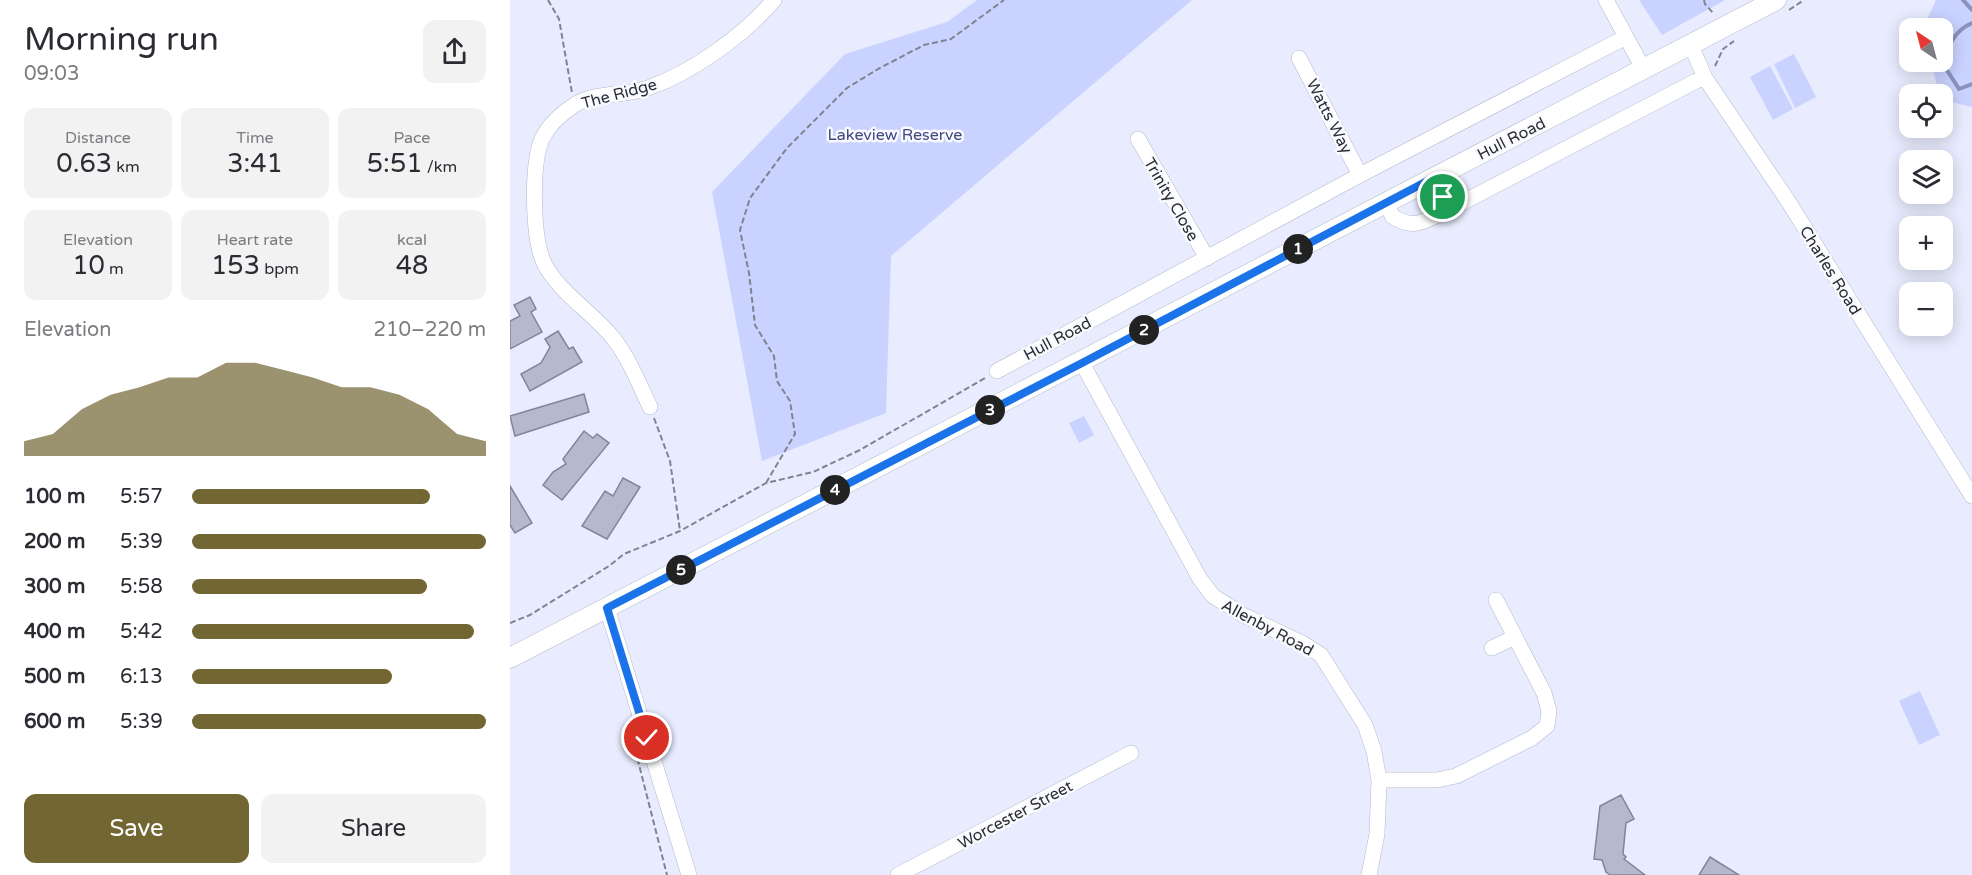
<!DOCTYPE html>
<html lang="en">
<head>
<meta charset="utf-8">
<style>
  body { margin:0; font-family:"Varela Round",sans-serif; background:#f2f2f3; color:#2b2b33; height:100vh; display:flex; flex-direction:column; font-size:22px; white-space:nowrap }
  * { box-sizing:border-box; margin:0 }
  p { font-size:20px; color:#7c7c81 }
  .icon { flex:none; width:33px; height:33px; fill:none; stroke:currentColor; stroke-width:2; stroke-linecap:round; stroke-linejoin:round }
  .map { position:relative; flex:1; overflow:hidden }
  .details { display:flex; flex-direction:column; background:#fff; width:510px }
  .details>* { flex:none }
  .needle { width:39px; rotate:324deg }
  .controls { position:absolute; left:1389px; top:18px; display:grid; gap:12px }
  .controls a { display:grid; place-items:center; width:54px; height:54px; border-radius:12px; background:#fff; box-shadow:0 3px 15px #0003; font-size:30px }
  .pin { position:absolute; display:grid; place-items:center; width:51px; height:51px; color:#fff; margin:-26px; border:3px solid #fff; border-radius:50%; box-shadow:0 2px 6px #0007 }
  .km { position:absolute; width:30px; height:30px; margin:-15px; border-radius:50%; background:#222; color:#fff; font-size:16px; line-height:30px; text-align:center }
  .round { display:grid; place-items:center; flex:none; width:63px; height:63px; border-radius:12px; background:#f2f2f3 }
  .headline { display:flex; align-items:center; justify-content:space-between; height:102px; padding:0 24px }
  h1 { font-size:33px; font-weight:600; line-height:45px }
  .stats { display:grid; grid-template-columns:repeat(3,1fr); gap:9px; height:102px; padding:6px 24px }
  .stats div { display:grid; align-content:center; border-radius:12px; background:#f2f2f3; text-align:center }
  .stats b { font-size:26px; font-weight:600 }
  .stats small { font-size:16px; font-weight:400 }
  .stats p { font-size:16px }
  .chart { height:168px; padding:12px 24px }
  .chart p { display:flex; justify-content:space-between }
  .chart svg { width:100%; height:108px; margin-top:6px; fill:#726633; opacity:.7 }
  .primary-button { display:flex; gap:12px; margin-top:auto; padding:12px 24px }
  .primary-button a { flex:1; height:69px; border-radius:12px; background:#726633; color:#fff; font-size:24px; font-weight:600; line-height:69px; text-align:center }
  .primary-button a+a { background:#f2f2f3; color:#2b2b33 }
  ul { padding:0 24px; list-style:none; font-size:20px }
  li { display:grid; grid-template-columns:96px 72px 1fr; align-items:center; height:45px }
  li i { height:15px; border-radius:8px; background:#726633 }
  main { display:flex; flex:1; min-height:0 }
  .map>svg:first-child { display:block }
  .green { fill:#cad3ff }
  .lines { fill:none; stroke-linecap:round; stroke-linejoin:round }
  .stream { stroke:#8b93bd; stroke-width:4 }
  .building { fill:#b5b9cb; stroke:#828596; stroke-width:1.5 }
  .minor-casing { stroke:#b3b7c8; stroke-width:16 }
  .major-casing { stroke:#b3b7c8; stroke-width:21 }
  .path { stroke:#81838f; stroke-width:2; stroke-dasharray:6 3; stroke-linecap:butt }
  .minor { stroke:#fff; stroke-width:15 }
  .major { stroke:#fff; stroke-width:20 }
  .route-casing { stroke:#fff; stroke-width:12 }
  .route { stroke:#1a73e8; stroke-width:8 }
  .labels { text-anchor:middle; stroke-width:5; stroke-linejoin:round; paint-order:stroke }
  .street-label { font-size:16px; fill:#2c2d34; stroke:#f9fafe }
  .park-label { font-size:16px; fill:#404880; stroke:#f9fafe }
</style>
</head>
<body>
<main>
<section class="details">
<div class="headline"><div><h1>Morning run</h1><p>09:03</p></div><a class="round"><svg class="icon" aria-label="share" viewBox="0 0 24 24"><path d="M12 15V3M7 8l5-5 5 5M5 13v7h14v-7"/></svg></a></div>
<div class="stats">
<div><p>Distance</p><b>0.63<small> km</small></b></div>
<div><p>Time</p><b>3:41</b></div>
<div><p>Pace</p><b>5:51<small> /km</small></b></div>
</div>
<div class="stats">
<div><p>Elevation</p><b>10<small> m</small></b></div>
<div><p>Heart rate</p><b>153<small> bpm</small></b></div>
<div><p>kcal</p><b>48</b></div>
</div>
<div class="chart"><p><span>Elevation</span>210–220 m</p>
<svg viewBox="0 0 160 44" preserveAspectRatio="none"><path d="M0 44V38L10 35L20 25L30 19L40 16L50 12L60 12L70 6L80 6L90 9L100 12L110 16L120 16L130 19L140 25L150 35L160 38V44z"/></svg>
</div>
<ul>
<li><b>100 m</b>5:57<i style="width:81%"></i></li>
<li><b>200 m</b>5:39<i style="width:100%"></i></li>
<li><b>300 m</b>5:58<i style="width:80%"></i></li>
<li><b>400 m</b>5:42<i style="width:96%"></i></li>
<li><b>500 m</b>6:13<i style="width:68%"></i></li>
<li><b>600 m</b>5:39<i style="width:100%"></i></li>
</ul>
<div class="primary-button"><a>Save</a><a>Share</a></div>
</section>
<div class="map">
<svg width="1462" height="875" viewBox="0 0 1462 875">
  <rect width="100%" height="100%" fill="#e8ecfe"/>
  <!-- green -->
  <path class="green" d="M467,0h215l-301,256 -5,157 -124,48 -50,-269 133,-138 102,-32z
    M1129,0h86l-63,35z
    M1426,0h36v107l-29,-7 -1,-6h-3l-8,-32h11v-34h-19z
    M1284,54l22,43 -21,11 -21,-44z
    M1260,66l23,43 -20,11 -23,-43z
    M574,416l10,19 -15,8 -10,-20z
    M1410,691l20,44 -21,10 -20,-44z"/>
  <g class="lines">
    <!-- stream -->
    <path class="stream" d="M1453,0l9,10
      M1462,23c-18,7 -24,24 -29,41l16,25 13,-5"/>
  </g>
  <!-- building -->
  <path class="building" d="M20,297l6,12 -5,3 11,20 -32,17v-28l10,-5 -6,-11z
    M48,331l11,18 4,-2 9,15 -52,29 -9,-17 20,-11 9,-16 -5,-8z
    M74,394l5,18 -74,24 -5,-20z
    M74,431l9,7 4,-4 12,9 -47,57 -19,-15 10,-13 13,-8 -3,-5z
    M113,478l17,9 -33,52 -25,-13 23,-35 8,5z
    M0,486l22,37 -17,10 -5,-8z
    M1111,795l13,24 -8,4 -3,31 3,3 -2,2 21,16h-35l-4,-3 -4,-12 -8,-1 6,-53z
    M1200,857l29,18h-40z"/>
  <g class="lines">
    <!-- minor casing -->
    <g class="minor-casing">
      <path id="minor" d="M1096,0l38,70
        M1181,45l14,33 83,123 184,295
        M789,58l61,117
        M628,139l69,119
        M923,178l17,31
        M877,202l5,14c23,16 35,3 58,-7l246,-128 9,-3
        M572,363l118,216 13,17 30,19 61,29 17,11 44,70 9,26 5,29 -2,54 -8,41
        M487,371l363,-196 266,-138
        M140,407c-11,-23 -21,-49 -37,-69 -19,-24 -53,-45 -68,-73 -13,-25 -14,-100 -3,-126 6,-13 19,-25 31,-33 21,-15 51,-9 75,-18 45,-16 95,-52 126,-88
        M97,608l82,267
        M982,648l23,-11
        M869,780h58l19,-4 76,-38 15,-12 2,-15 -5,-18 -48,-93
        M388,875l233,-122"/>
    </g>
    <!-- major casing -->
    <g class="major-casing">
      <path id="major" d="M0,658l1266,-658"/>
    </g>
    <!-- path -->
    <path class="path" d="M38,0l11,19 13,74
      M1194,0l1,4 9,10
      M1279,10l15,-10
      M1205,66l8,-17 11,-8
      M144,418l16,43 10,70
      M256,483l29,-49 -5,-33 -13,-20 -3,-25 -19,-31 -6,-52 -9,-43 10,-32 37,-50 60,-60 31,-19 46,-24 27,-6 53,-39
      M0,623l20,-8 79,-49 15,-12 56,-23 86,-48 47,-11 47,-22 125,-72
      M123,741l34,134"/>
    <!-- minor -->
    <use href="#minor" class="minor"/>
    <!-- major -->
    <use href="#major" class="major"/>
  </g>
  <g class="lines">
    <!-- route casing -->
    <g class="route-casing">
      <path id="route" d="M137,738l-40,-130 475,-245 351,-185 10,19"/>
    </g>
    <!-- route -->
    <use href="#route" class="route"/>
  </g>
  <g class="labels">
    <!-- street labels -->
    <g class="street-label">
      <text transform="translate(109 93) rotate(-15)" y="6">The Ridge</text>
      <text transform="translate(820 116) rotate(63)" y="6">Watts Way</text>
      <text transform="translate(1001 138) rotate(-27)" y="6">Hull Road</text>
      <text transform="translate(662 199) rotate(60)" y="6">Trinity Close</text>
      <text transform="translate(1321 270) rotate(58)" y="6">Charles Road</text>
      <text transform="translate(547 338) rotate(-28)" y="6">Hull Road</text>
      <text transform="translate(758 627) rotate(28)" y="6">Allenby Road</text>
      <text transform="translate(505 814) rotate(-28)" y="6">Worcester Street</text>
    </g>
    <!-- park labels -->
    <g class="park-label">
      <text x="385" y="140">Lakeview Reserve</text>
    </g>
  </g>
</svg>
<div class="controls">
<a><svg class="needle" viewBox="-14 -14 28 28"><path d="M0-13l5 13h-10z" fill="#e53935"/><path d="M0 13l5-13h-10z" fill="#7c7c81"/></svg></a>
<a><svg class="icon" aria-label="locate" viewBox="0 0 24 24"><circle cx="12" cy="12" r="6"/><path d="M12 2v4M12 18v4M2 12h4M18 12h4"/></svg></a>
<a><svg class="icon" aria-label="layers" viewBox="0 0 24 24"><path d="M12 4l9 5-9 5-9-5zM3 14l9 5 9-5"/></svg></a>
<a>+</a>
<a>−</a>
</div>
<div class="pin" style="left:933px;top:197px;background:#1e9e55"><svg class="icon" aria-label="arrive" viewBox="0 0 24 24"><path d="M6 21V4h12l-3 4 3 4H6"/></svg></div>
<div class="pin" style="left:137px;top:738px;background:#d93025"><svg class="icon" aria-label="check" viewBox="0 0 24 24"><path d="M5 12l5 5 9-10"/></svg></div>
<b class="km" style="left:788px;top:249px">1</b>
<b class="km" style="left:634px;top:330px">2</b>
<b class="km" style="left:480px;top:410px">3</b>
<b class="km" style="left:325px;top:490px">4</b>
<b class="km" style="left:171px;top:570px">5</b>
</div>
</main>
</body>
</html>
